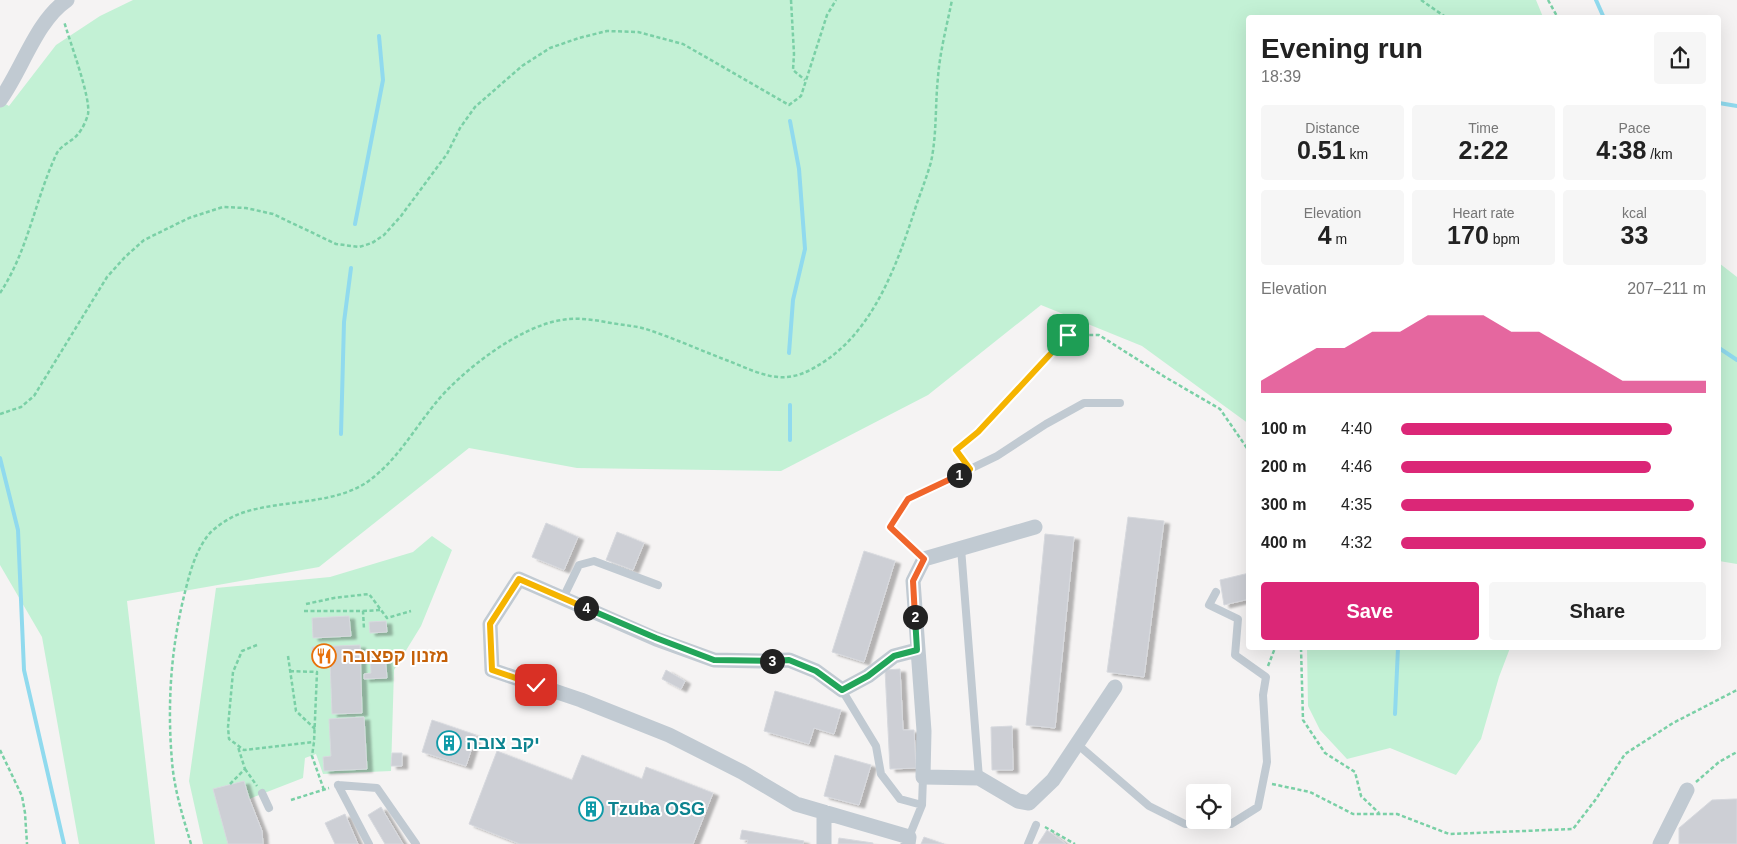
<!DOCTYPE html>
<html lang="en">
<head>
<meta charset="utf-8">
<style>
  body { margin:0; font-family:Helvetica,"Noto Sans Hebrew",sans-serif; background:#f6f6f6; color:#222; height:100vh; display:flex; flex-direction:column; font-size:19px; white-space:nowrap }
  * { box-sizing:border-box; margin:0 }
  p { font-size:16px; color:#767676 }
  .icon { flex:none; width:28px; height:28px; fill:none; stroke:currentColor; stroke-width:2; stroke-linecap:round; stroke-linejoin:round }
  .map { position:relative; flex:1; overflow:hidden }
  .sheet { position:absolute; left:1246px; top:15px; width:475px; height:635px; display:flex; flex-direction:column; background:#fff; border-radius:5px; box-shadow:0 5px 20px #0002 }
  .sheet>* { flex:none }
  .tools { position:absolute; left:1186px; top:784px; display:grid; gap:10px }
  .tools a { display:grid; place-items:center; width:45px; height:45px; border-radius:5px; background:#fff; box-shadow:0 5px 20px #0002; font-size:25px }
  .pin { position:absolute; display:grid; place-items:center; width:42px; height:42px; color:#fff; margin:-21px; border-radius:10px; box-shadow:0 2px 8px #0006 }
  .km { position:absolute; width:25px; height:25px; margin:-12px; border-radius:50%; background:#222; color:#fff; font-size:14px; line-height:25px; text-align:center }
  .round { display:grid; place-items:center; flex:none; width:52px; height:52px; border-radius:5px; background:#f6f6f6 }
  .headline { display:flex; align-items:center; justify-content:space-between; height:85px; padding:0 15px }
  h1 { font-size:28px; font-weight:600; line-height:38px }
  .metrics { display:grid; grid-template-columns:repeat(3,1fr); gap:8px; height:85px; padding:5px 15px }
  .metrics div { display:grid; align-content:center; border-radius:5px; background:#f6f6f6; text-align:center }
  .metrics b { font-size:25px; font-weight:600 }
  .metrics small { font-size:14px; font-weight:400 }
  .metrics p { font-size:14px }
  .chart { height:140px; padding:10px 15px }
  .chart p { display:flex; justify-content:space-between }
  .chart svg { width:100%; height:90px; margin-top:5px; fill:#db2777; opacity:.7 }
  .action { display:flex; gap:10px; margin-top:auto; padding:10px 15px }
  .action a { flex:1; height:58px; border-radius:5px; background:#db2777; color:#fff; font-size:20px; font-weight:600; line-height:58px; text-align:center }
  .action a+a { background:#f6f6f6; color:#222 }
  ul { padding:0 15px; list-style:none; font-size:16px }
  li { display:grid; grid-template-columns:80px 60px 1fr; align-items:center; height:38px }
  li i { height:12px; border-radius:6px; background:#db2777 }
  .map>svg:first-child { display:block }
  .green { fill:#c3f1d5 }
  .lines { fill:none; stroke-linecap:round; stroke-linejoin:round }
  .stream { stroke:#90daee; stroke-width:4 }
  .building { fill:#cdcfd5; stroke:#d7d9de; filter:url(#shadow) }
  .path { stroke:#7ad0a6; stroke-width:2.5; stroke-dasharray:4 2.5; stroke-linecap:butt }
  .service { stroke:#c1cad2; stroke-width:8 }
  .minor { stroke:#c1cad2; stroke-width:15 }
  .split-1-casing { stroke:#fff; stroke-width:10 }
  .split-2-casing { stroke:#fff; stroke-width:10 }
  .split-3-casing { stroke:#fff; stroke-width:10 }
  .split-4-casing { stroke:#fff; stroke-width:10 }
  .split-5-casing { stroke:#fff; stroke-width:10 }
  .split-1 { stroke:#f5b400; stroke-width:6 }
  .split-2 { stroke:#f0652b; stroke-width:6 }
  .split-3 { stroke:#22a559; stroke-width:6 }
  .split-4 { stroke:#22a559; stroke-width:6 }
  .split-5 { stroke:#f5b400; stroke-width:6 }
  .labels { text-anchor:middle; stroke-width:4; stroke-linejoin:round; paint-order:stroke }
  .food-label { font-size:18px; font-weight:bold; fill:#c56008; stroke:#fff; text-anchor:start }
  .culture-label { font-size:18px; font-weight:bold; fill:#0d838f; stroke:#fff; text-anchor:start }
</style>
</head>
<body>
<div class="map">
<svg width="1737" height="844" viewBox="0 0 1737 844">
  <defs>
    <filter id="shadow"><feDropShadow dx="5.5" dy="3" stdDeviation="1" flood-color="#0004"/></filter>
  </defs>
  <rect width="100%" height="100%" fill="#f5f3f3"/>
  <!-- green -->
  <path class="green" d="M133,0h1403l7,17 -294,1v406l-107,-78 -101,-41 -113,90 -147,76 -204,-3 -108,-20 -150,119 -192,34 28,243h-76l-37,-207 -42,-72v-464l9,5 47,-61 44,-29z
    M1719,263l18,14v287l-18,-3z
    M432,536l20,14 -31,76 -27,44 -3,101 -68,3 -7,-20 -11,4 -2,20 -54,21c5,13 14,31 14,45h-60l-14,-63 27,-193 114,-11 83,-25z
    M1307,648h203l-11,29 -18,62 -25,36 -66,-27 -43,11 -27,-29 -12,-24z"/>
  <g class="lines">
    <!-- stream -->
    <path class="stream" d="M1596,0l8,18
      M1719,103l18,3
      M355,224l28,-144 -4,-44
      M1719,348l18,12
      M789,353l4,-53 12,-51 -6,-80 -9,-48
      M341,434l3,-112 7,-54
      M790,440v-35
      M0,458l18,72 6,140 40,174
      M1395,714l3,-66"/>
  </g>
  <!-- building -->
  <path class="building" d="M1128,517l36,4 -20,156 -37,-5z
    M546,523l32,14 -14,33 -32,-13z
    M617,532l27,11 -11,27 -27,-10z
    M1045,534l29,3 -19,191 -29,-3z
    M864,551l31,10 -31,101 -32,-10z
    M1249,573v26l-25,6 -4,-25z
    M349,616l2,20 -38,2 -1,-20z
    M386,621l1,11 -17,1 -1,-11z
    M360,645l2,68 -30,1 -2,-54 -18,1v-14z
    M385,654l2,24 -23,1v-5l7,-1 -1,-18z
    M900,669l3,61h11l2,38 -26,1 -5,-99z
    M666,670l19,11 -4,8 -19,-10z
    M775,691l66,19 -7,24 -20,-6 -5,16 -45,-13z
    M364,717l3,52 -43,2 -1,-14 8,-1 -2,-37z
    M432,720l44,15 -10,31 -44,-14z
    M1012,726l1,44h-21l-1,-43z
    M497,751l75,29 10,-25 60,24 4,-12 67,26 -20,51h-173l-51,-20z
    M392,753h10v13h-11z
    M835,755l36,10 -12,40 -35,-9z
    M244,781l5,17 13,33 1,13h-35l-15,-55z
    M1734,799h3v45h-58v-16l33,-28z
    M381,807l22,37h-18l-17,-29z
    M345,814l13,30h-23l-10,-21z
    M742,830l62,11 -1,3h-56l1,-4 -8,-1z
    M1047,830l19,14h-28z
    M924,837l20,7h-23z
    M839,838l34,5v1h-35z"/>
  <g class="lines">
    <!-- path -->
    <path class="path" d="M791,0l3,54 -1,16 12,10
      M1421,0l26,18
      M1548,0l10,18
      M0,293c28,-42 35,-93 56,-138 4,-10 16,-13 22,-21 4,-4 9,-15 10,-20 3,-17 -19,-74 -24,-93
      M0,414l21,-7 13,-11 73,-119 18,-20 19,-17 45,-22 34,-11 23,1 27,6 63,30 23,3 13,-4 12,-8 17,-19 46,-62 13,-26 15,-21 47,-41 28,-18 29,-10 28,-7 31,1 45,12 106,61 12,-9 26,-81 9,-15
      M963,461l-7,-11 22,-18 90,-97h31l66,42 55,32 29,42
      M306,604l28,-6 35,-4 18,24 24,-7
      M304,611h59l1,18
      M363,611l18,-1
      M257,645l-15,6 -9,21 -5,55 1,12 15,11 70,-8
      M1301,648l2,72 22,33 30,19 6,24 18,17
      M288,656l8,55 19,18
      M1268,666l7,-18
      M290,671l27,1 -3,70 -2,14 12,34
      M0,750l22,46 3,17 2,31
      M245,769l12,17
      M1696,782l23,-20 18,-10
      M230,784l15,-15 -7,-22
      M1272,784l38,8 43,22h44l52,20 124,-5 23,-30 29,-45 48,-31 64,-33
      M291,800l38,-12
      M1045,827l30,17
      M191,844c-8,-27 -17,-55 -19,-83 -5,-57 -1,-114 13,-169 5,-20 11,-43 25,-59 8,-8 19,-15 29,-19 43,-16 101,-7 136,-38 25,-21 38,-45 59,-71 26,-33 85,-79 128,-85 17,-3 33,0 49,3 12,2 24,3 35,6 27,9 54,21 80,31 19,7 41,19 61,17 16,-1 33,-12 45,-21 46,-35 68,-100 85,-153 5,-14 10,-27 14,-41 6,-28 4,-57 7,-85 2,-26 9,-52 14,-77"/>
    <!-- service -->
    <path class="service" d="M961,548l18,230
      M924,559l-34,-32 18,-28 89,-43 49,-32 38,-21h36
      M563,598l16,-33 15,-4 64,24
      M842,690l34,56 5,28 19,25 22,6
      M1077,744l72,62 36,18h46l27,-17 9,-45 -4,-67 3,-18 -31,-22 3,-36 -29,-14 7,-13
      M338,785l39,3 39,56
      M338,785l31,59
      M262,793l7,15
      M909,837l13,-32 1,-28
      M1028,844l8,-19"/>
    <!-- minor -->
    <path class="minor" d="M0,100c22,-30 36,-79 67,-100
      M1035,527l-111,32 -11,22 11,150 -1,46 56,1 39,23 11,2 24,-23 62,-93
      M824,844v-32
      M908,844l1,-7 -113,-33 -54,-32 -73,-37 -88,-35 -89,-30 -2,-46 29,-45 137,60 58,21 47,1 28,-1 27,11 26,19 26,-14 26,-20 23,-6
      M1660,844l27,-54"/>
  </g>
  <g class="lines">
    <!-- split-1 casing -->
    <g class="split-1-casing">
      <path id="split-1" d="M959,475l11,-6 -14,-19 22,-18 90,-97"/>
    </g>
    <!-- split-2 casing -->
    <g class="split-2-casing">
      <path id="split-2" d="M915,617l-2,-36 11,-22 -34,-32 18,-28 51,-24"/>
    </g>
    <!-- split-3 casing -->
    <g class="split-3-casing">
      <path id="split-3" d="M772,661l17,-1 27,11 26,19 26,-14 26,-20 23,-6 -2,-33"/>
    </g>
    <!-- split-4 casing -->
    <g class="split-4-casing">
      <path id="split-4" d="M586,608l70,30 58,22 58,1"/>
    </g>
    <!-- split-5 casing -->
    <g class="split-5-casing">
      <path id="split-5" d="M536,685l-44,-15 -2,-46 29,-45 67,29"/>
    </g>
    <!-- split-1 -->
    <use href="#split-1" class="split-1"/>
    <!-- split-2 -->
    <use href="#split-2" class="split-2"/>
    <!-- split-3 -->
    <use href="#split-3" class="split-3"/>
    <!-- split-4 -->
    <use href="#split-4" class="split-4"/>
    <!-- split-5 -->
    <use href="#split-5" class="split-5"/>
  </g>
  <!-- icons -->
  <defs>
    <g id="restaurant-ring" transform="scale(1.25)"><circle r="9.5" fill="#fff" stroke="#e8710a" stroke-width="1.5"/><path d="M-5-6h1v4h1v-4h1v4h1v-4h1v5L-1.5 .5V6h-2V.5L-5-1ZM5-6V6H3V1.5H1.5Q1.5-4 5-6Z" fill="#e8710a"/></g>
    <g id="building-ring" transform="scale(1.25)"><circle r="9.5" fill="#fff" stroke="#0f9aa8" stroke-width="1.5"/><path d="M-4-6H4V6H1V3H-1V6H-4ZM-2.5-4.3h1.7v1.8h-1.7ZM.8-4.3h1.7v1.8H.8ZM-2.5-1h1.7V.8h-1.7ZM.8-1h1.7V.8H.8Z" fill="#0f9aa8"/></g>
  </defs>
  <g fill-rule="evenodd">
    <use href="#restaurant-ring" x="324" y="656"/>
    <use href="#building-ring" x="449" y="743"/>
    <use href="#building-ring" x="591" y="809"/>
  </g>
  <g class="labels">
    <!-- food labels -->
    <g class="food-label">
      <text x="342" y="662">מזנון קפצובה</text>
    </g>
    <!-- culture labels -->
    <g class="culture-label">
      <text x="466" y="749">יקב צובה</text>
      <text x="608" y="815">Tzuba OSG</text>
    </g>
  </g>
</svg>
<div class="tools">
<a><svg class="icon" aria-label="locate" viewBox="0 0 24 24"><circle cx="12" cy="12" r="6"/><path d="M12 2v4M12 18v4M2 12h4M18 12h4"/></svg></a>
</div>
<div class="pin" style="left:1068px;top:335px;background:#1e9e55"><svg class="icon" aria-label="arrive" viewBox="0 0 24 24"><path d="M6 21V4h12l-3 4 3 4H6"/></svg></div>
<div class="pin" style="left:536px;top:685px;background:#d93025"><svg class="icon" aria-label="check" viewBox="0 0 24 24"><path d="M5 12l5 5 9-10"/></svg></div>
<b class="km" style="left:959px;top:475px">1</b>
<b class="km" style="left:915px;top:617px">2</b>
<b class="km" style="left:772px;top:661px">3</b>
<b class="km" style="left:586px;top:608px">4</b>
<section class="sheet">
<div class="headline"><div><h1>Evening run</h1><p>18:39</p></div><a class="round"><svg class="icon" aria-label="share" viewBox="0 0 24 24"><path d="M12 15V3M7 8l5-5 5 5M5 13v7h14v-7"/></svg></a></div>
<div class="metrics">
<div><p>Distance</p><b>0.51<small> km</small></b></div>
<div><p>Time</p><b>2:22</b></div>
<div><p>Pace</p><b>4:38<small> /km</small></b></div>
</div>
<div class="metrics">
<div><p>Elevation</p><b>4<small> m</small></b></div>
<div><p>Heart rate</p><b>170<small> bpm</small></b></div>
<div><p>kcal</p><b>33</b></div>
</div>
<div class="chart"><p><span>Elevation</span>207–211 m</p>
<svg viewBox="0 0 160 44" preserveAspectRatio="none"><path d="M0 44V38L10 30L20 22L30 22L40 14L50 14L60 6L70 6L80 6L90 14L100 14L110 22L120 30L130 38L140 38L150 38L160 38V44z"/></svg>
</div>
<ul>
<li><b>100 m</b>4:40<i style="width:89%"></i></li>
<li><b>200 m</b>4:46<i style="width:82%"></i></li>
<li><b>300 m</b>4:35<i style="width:96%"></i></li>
<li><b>400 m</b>4:32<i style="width:100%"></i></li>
</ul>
<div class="action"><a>Save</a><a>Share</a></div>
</section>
</div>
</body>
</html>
